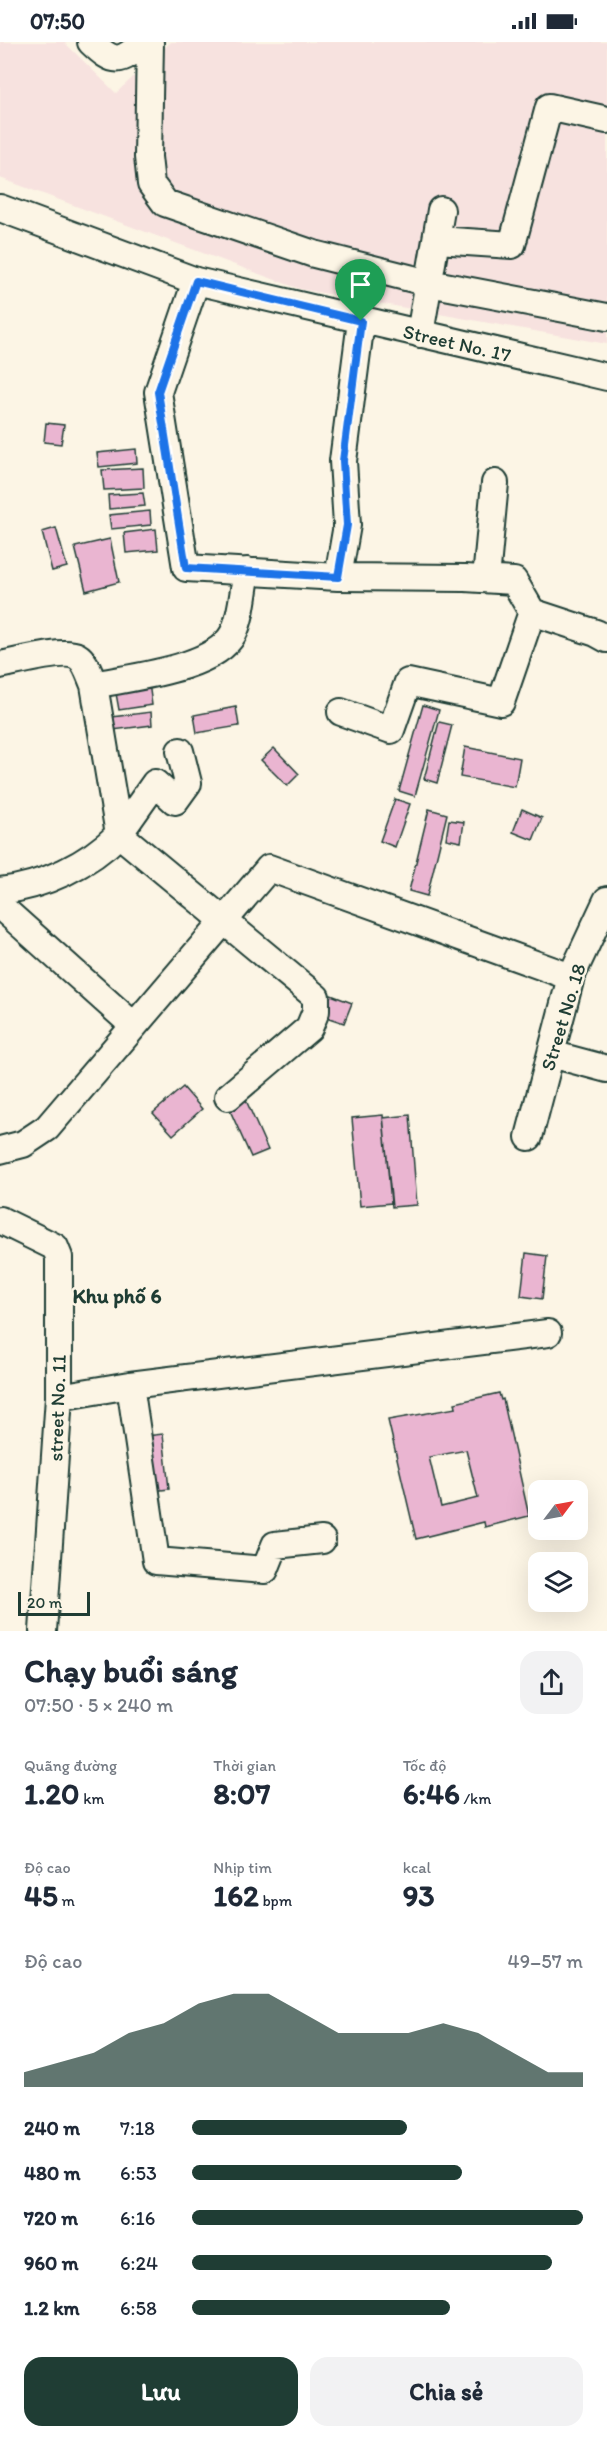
<!DOCTYPE html>
<html lang="vi">
<head>
<meta charset="utf-8">
<style>
  body { margin:0; font-family:Itim,sans-serif; background:#f2f2f3; color:#1f2937; height:100vh; display:flex; flex-direction:column; font-size:22px; white-space:nowrap }
  * { box-sizing:border-box; margin:0 }
  p { font-size:20px; color:#747a83 }
  .icon { flex:none; width:33px; height:33px; fill:none; stroke:currentColor; stroke-width:2; stroke-linecap:round; stroke-linejoin:round }
  .map { position:relative; height:1589px; overflow:hidden }
  .panel { display:flex; flex-direction:column; background:#fff; flex:1 }
  .panel>* { flex:none }
  .needle { width:39px; rotate:58deg }
  .fabs { position:absolute; left:528px; top:1438px; display:grid; gap:12px }
  .fabs a { display:grid; place-items:center; width:60px; height:60px; border-radius:12px; background:#fff; box-shadow:0 6px 24px #0002; font-size:30px }
  .scale { position:absolute; left:18px; bottom:15px; width:72px; box-sizing:border-box; padding-left:6px; border:3px solid #1f3d34; border-top:0; font-size:16px; line-height:21px; white-space:nowrap; color:#1f3d34; -webkit-text-stroke:4px #fcf5e5; paint-order:stroke }
  .pin { position:absolute; display:grid; place-items:center; width:51px; height:51px; color:#fff; margin:-62px -26px; border-radius:50% 50% 50% 0; rotate:-45deg; box-shadow:0 0 6px #0007 }
  .pin .icon { rotate:45deg }
  .round { display:grid; place-items:center; flex:none; width:63px; height:63px; border-radius:18px; background:#f2f2f3 }
  .overview { display:flex; align-items:center; justify-content:space-between; height:102px; padding:0 24px }
  h1 { font-size:33px; font-weight:700; line-height:45px }
  .stats { display:grid; grid-template-columns:repeat(3,1fr); gap:9px; height:102px; padding:6px 24px }
  .stats div { display:grid; align-content:center }
  .stats b { font-size:30px; font-weight:700 }
  .stats small { font-size:16px; font-weight:400 }
  .stats p { font-size:16px }
  .chart { height:168px; padding:12px 24px }
  .chart p { display:flex; justify-content:space-between }
  .chart svg { width:100%; height:108px; margin-top:6px; fill:#1f3d34; opacity:.7 }
  .primary-button { display:flex; gap:12px; margin-top:auto; padding:12px 24px }
  .primary-button a { flex:1; height:69px; border-radius:18px; background:#1f3d34; color:#fff; font-size:24px; font-weight:700; line-height:69px; text-align:center }
  .primary-button a+a { background:#f2f2f3; color:#1f2937 }
  ul { padding:0 24px; list-style:none; font-size:20px }
  li { display:grid; grid-template-columns:96px 72px 1fr; align-items:center; height:45px }
  li i { height:15px; border-radius:8px; background:#1f3d34 }
  .status { display:flex; justify-content:space-between; align-items:center; height:42px; padding:0 30px; background:#fff; direction:ltr }
  .status svg { height:16px; fill:currentColor }
  .map>svg:first-child { display:block }
  .built { fill:#f7e2df }
  .building { fill:#eab5d1; stroke:#1f3d34; stroke-width:1.5; fill-rule:evenodd }
  .lines { fill:none; stroke-linecap:round; stroke-linejoin:round }
  .minor-casing { stroke:#1f3d34; stroke-width:30 }
  .minor { stroke:#fcf5e5; stroke-width:26 }
  .route-casing { stroke:#fff; stroke-width:12 }
  .route { stroke:#1a73e8; stroke-width:8 }
  .labels { text-anchor:middle; stroke-width:5; stroke-linejoin:round; paint-order:stroke }
  .street-label { font-size:20px; fill:#1f3d34; stroke:#fcf5e5 }
  .neighbourhood-label { font-size:21px; font-weight:bold; fill:#1f3d34; stroke:#fcf5e5 }
</style>
</head>
<body>
<div class="status"><b>07:50</b><svg viewBox="0 0 49 12"><path d="M0 12V9h3v3zM5 12V6h3v6zM10 12V3h3v9zM15 12V0h3v12zM26 1h20v11H26zM47 4h2v5h-2z"/></svg></div>
<div class="map">
<svg width="607" height="1589" viewBox="0 0 607 1589">
  <rect width="100%" height="100%" fill="#fcf5e5"/>
  <filter id="ink" filterUnits="userSpaceOnUse"><feTurbulence type="fractalNoise" baseFrequency=".0167" numOctaves="2"/><feDisplacementMap in="SourceGraphic" scale="12" xChannelSelector="R" yChannelSelector="G"/><feConvolveMatrix kernelMatrix="1 2 1 2 8 2 1 2 1" color-interpolation-filters="sRGB"/></filter>
  <g filter="url(#ink)">
    <!-- built -->
    <path class="built" d="M0,0h64l52,51 55,-51h436v302l-307,-55 -300,-111z"/>
    <!-- building -->
    <path class="building" d="M46,381l18,2 -3,19 -17,-2z
      M136,407l1,14 -38,4 -2,-14z
      M143,426l1,20 -40,2 -2,-20z
      M143,451l2,13 -36,3 -1,-14z
      M150,469l1,14 -40,4 -2,-14z
      M56,486l11,39 -15,4 -10,-39z
      M156,487l2,21 -32,3 -2,-20z
      M110,497l9,43 -33,9 -11,-44z
      M149,641l3,22 -33,5 -4,-22z
      M423,663l16,5 -24,86 -16,-5z
      M236,665l3,19 -42,7 -3,-18z
      M151,670l1,13 -39,5 -1,-13z
      M439,680l13,3 -15,58 -13,-4z
      M465,705l55,11 -5,29 -55,-10z
      M274,706l25,26 -12,12 -26,-26z
      M395,757l15,5 -15,43 -15,-6z
      M429,767l18,5 -20,82 -18,-5z
      M522,767l20,9 -9,22 -20,-8z
      M449,778l15,2 -3,20 -15,-3z
      M331,953l21,8 -8,20 -21,-7z
      M183,1045l19,22 -29,26 -20,-22z
      M245,1056l23,52 -17,7 -23,-51z
      M383,1073l8,88 -31,3 -8,-88z
      M410,1073l7,90 -25,2 -9,-89z
      M526,1211l21,3 -5,43 -21,-3z
      M499,1351l2,7 2,-1 26,117 -44,11 -1,-5 -68,17 -28,-119 68,-12 -1,-5zM466,1408l12,48 -37,9 -12,-50z
      M163,1392l6,55 -16,2 -7,-55z"/>
    <g class="lines">
      <!-- minor casing -->
      <g class="minor-casing">
        <path id="minor" d="M91,0c24,23 29,21 53,0
          M150,0l-2,115 3,27 14,19 149,51 115,29 178,34
          M0,166l196,73 411,96
          M437,198l75,5 37,-138 58,13
          M196,239l-38,111 28,176 152,9 127,1 49,3 18,31 64,21 11,6
          M420,292l21,-124
          M338,535l9,-52 -4,-64 18,-140
          M486,537l9,-96
          M0,623c16,-3 64,-16 77,-9 9,5 13,20 17,29
          M341,670l50,18 17,-48 93,20 31,-90
          M180,709l8,32 -13,18 -20,-18 -36,51 197,163v14l-7,17 -81,69
          M0,849c44,-5 88,-26 119,-57l-25,-149c37,-8 120,-16 139,-51 9,-17 10,-44 14,-63
          M0,864l134,120
          M551,1012l56,15
          M529,1095l42,-160 36,-77
          M0,1108l23,-6 24,-16 222,-260 302,109
          M0,1178l55,27 4,10v140l-16,234
          M130,1343l26,176 109,9 10,-25 47,-5
          M59,1355l71,-12 418,-52"/>
      </g>
      <!-- minor -->
      <use href="#minor" class="minor"/>
    </g>
  </g>
  <g class="lines" filter="url(#ink)">
    <!-- route casing -->
    <g class="route-casing">
      <path id="route" d="M196,239l165,40 -18,140 4,64 -9,52 -152,-9 -28,-176z"/>
    </g>
    <!-- route -->
    <use href="#route" class="route"/>
  </g>
  <g class="labels">
    <!-- street labels -->
    <g class="street-label">
      <text transform="translate(457 301) rotate(13)" y="7">Street No. 17</text>
      <text transform="translate(563 975) rotate(-73)" y="7">Street No. 18</text>
      <text transform="translate(57 1366) rotate(-88)" y="7">street No. 11</text>
    </g>
    <!-- neighbourhood labels -->
    <g class="neighbourhood-label">
      <text x="117" y="1261">Khu phố 6</text>
    </g>
  </g>
</svg>
<div class="fabs">
<a><svg class="needle" viewBox="-14 -14 28 28"><path d="M0-13l5 13h-10z" fill="#e53935"/><path d="M0 13l5-13h-10z" fill="#747a83"/></svg></a>
<a><svg class="icon" aria-label="layers" viewBox="0 0 24 24"><path d="M12 4l9 5-9 5-9-5zM3 14l9 5 9-5"/></svg></a>
</div>
<div class="scale">20 m</div>
<div class="pin" style="left:361px;top:279px;background:#1e9e55"><svg class="icon" aria-label="arrive" viewBox="0 0 24 24"><path d="M6 21V4h12l-3 4 3 4H6"/></svg></div>
</div>
<section class="panel">
<div class="overview"><div><h1>Chạy buổi sáng</h1><p>07:50 · 5 × 240 m</p></div><a class="round"><svg class="icon" aria-label="share" viewBox="0 0 24 24"><path d="M12 15V3M7 8l5-5 5 5M5 13v7h14v-7"/></svg></a></div>
<div class="stats">
<div><p>Quãng đường</p><b>1.20<small> km</small></b></div>
<div><p>Thời gian</p><b>8:07</b></div>
<div><p>Tốc độ</p><b>6:46<small> /km</small></b></div>
</div>
<div class="stats">
<div><p>Độ cao</p><b>45<small> m</small></b></div>
<div><p>Nhịp tim</p><b>162<small> bpm</small></b></div>
<div><p>kcal</p><b>93</b></div>
</div>
<div class="chart"><p><span>Độ cao</span>49–57 m</p>
<svg viewBox="0 0 160 44" preserveAspectRatio="none"><path d="M0 44V38L10 34L20 30L30 22L40 18L50 10L60 6L70 6L80 14L90 22L100 22L110 22L120 18L130 22L140 30L150 38L160 38V44z"/></svg>
</div>
<ul>
<li><b>240 m</b>7:18<i style="width:55%"></i></li>
<li><b>480 m</b>6:53<i style="width:69%"></i></li>
<li><b>720 m</b>6:16<i style="width:100%"></i></li>
<li><b>960 m</b>6:24<i style="width:92%"></i></li>
<li><b>1.2 km</b>6:58<i style="width:66%"></i></li>
</ul>
<div class="primary-button"><a>Lưu</a><a>Chia sẻ</a></div>
</section>
</body>
</html>
